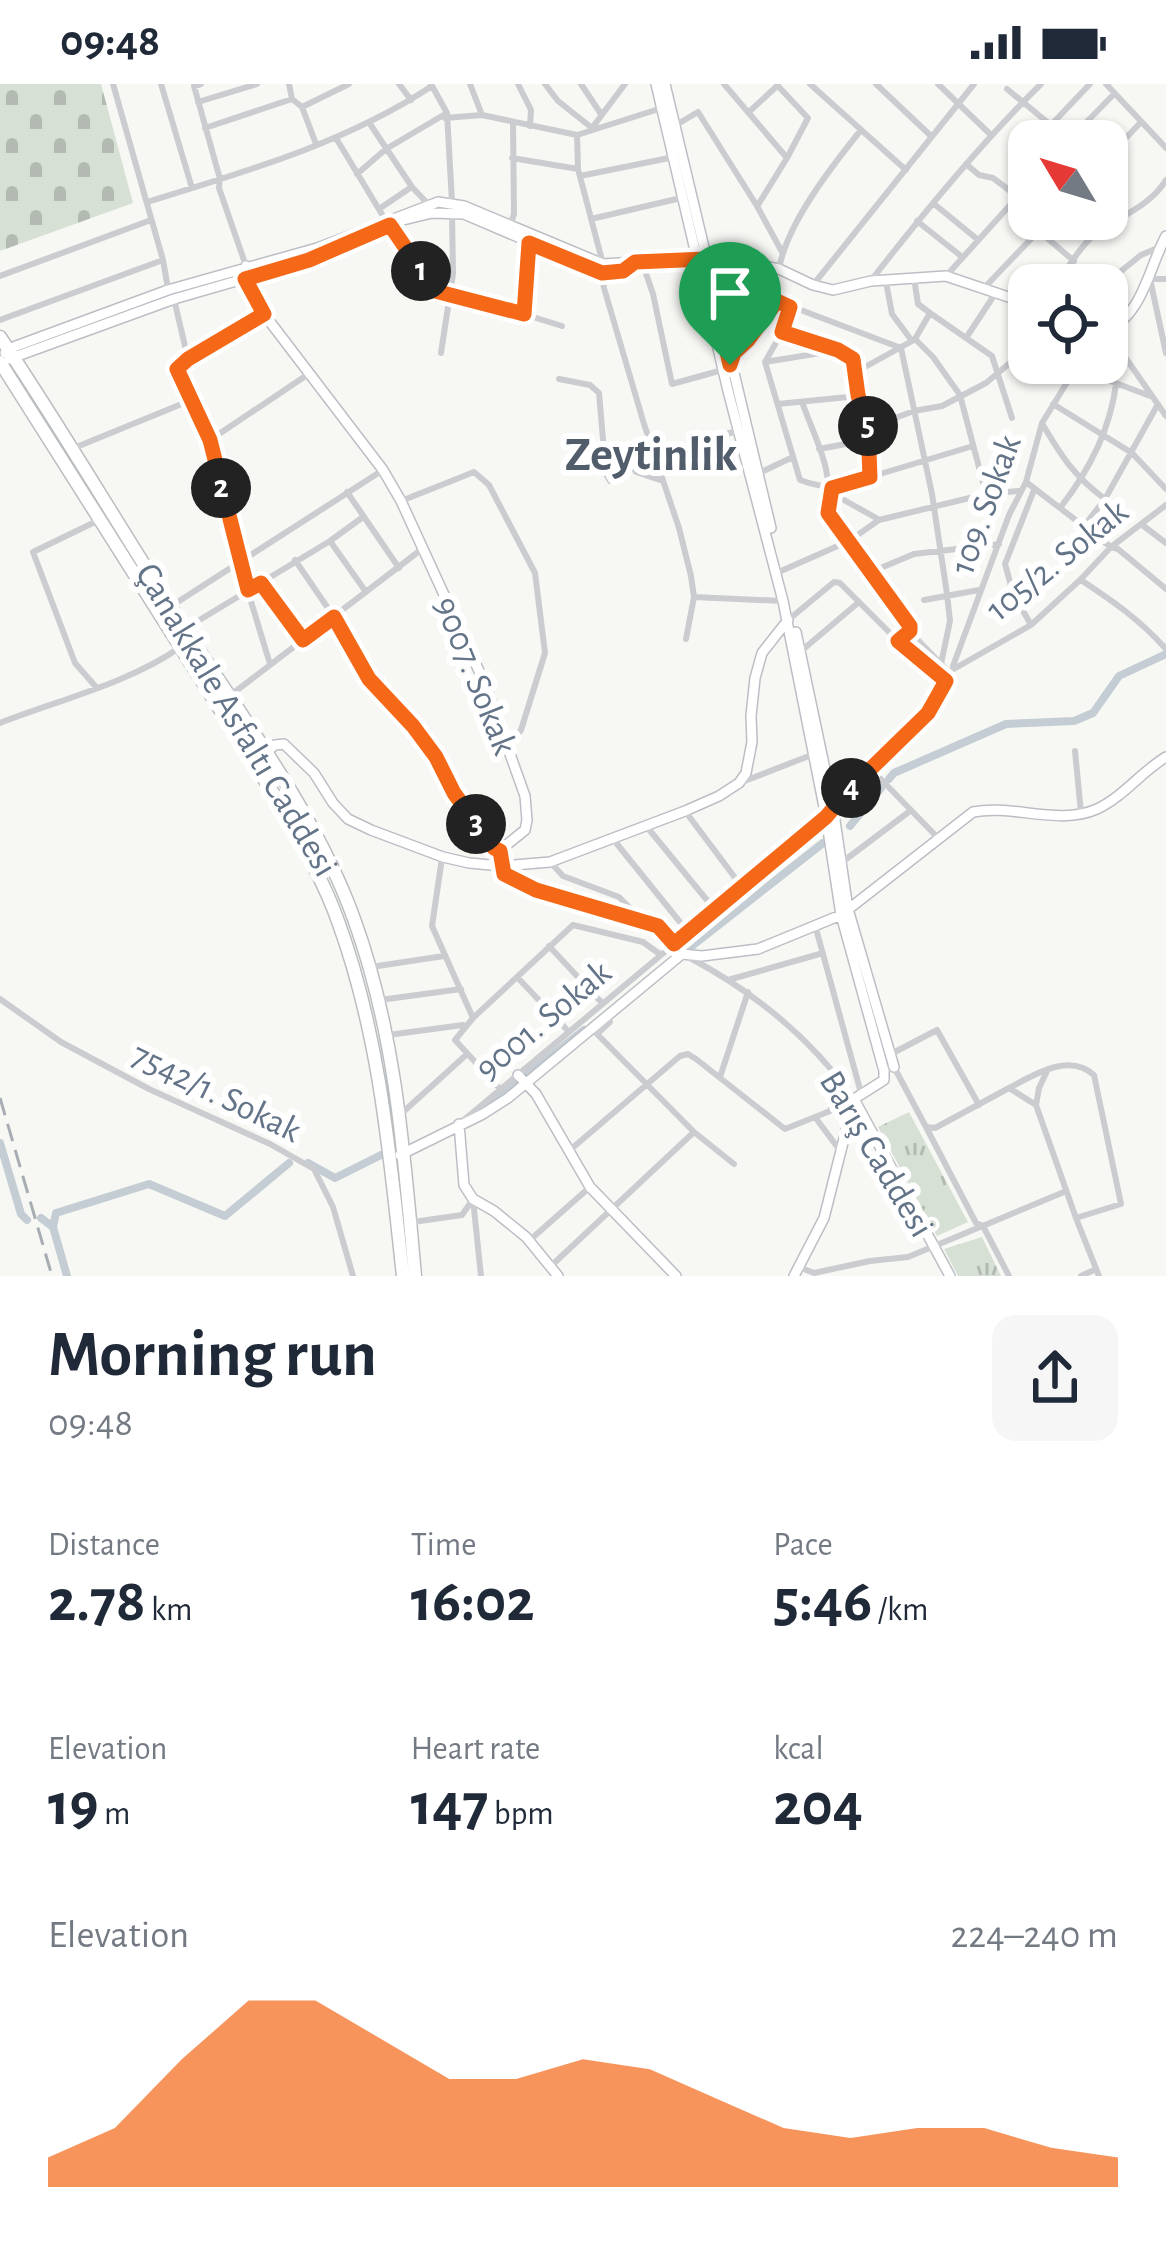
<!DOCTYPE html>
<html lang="en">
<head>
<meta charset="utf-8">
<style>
  body { margin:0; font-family:"Alegreya Sans",sans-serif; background:#f6f6f7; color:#1f2937; height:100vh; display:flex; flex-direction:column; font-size:45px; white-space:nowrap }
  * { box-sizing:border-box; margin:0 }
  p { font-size:39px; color:#747a83 }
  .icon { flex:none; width:66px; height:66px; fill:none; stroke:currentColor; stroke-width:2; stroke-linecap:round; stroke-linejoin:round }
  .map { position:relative; height:1192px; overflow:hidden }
  .panel { display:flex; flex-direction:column; background:#fff; flex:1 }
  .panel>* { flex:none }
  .needle { width:78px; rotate:308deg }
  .buttons { position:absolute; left:1008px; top:36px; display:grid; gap:24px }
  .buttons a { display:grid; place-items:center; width:120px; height:120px; border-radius:24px; background:#fff; box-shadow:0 3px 9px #0004; font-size:60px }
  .pin { position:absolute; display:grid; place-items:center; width:102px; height:102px; color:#fff; margin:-123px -51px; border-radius:50% 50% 50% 0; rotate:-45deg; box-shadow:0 0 12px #0007 }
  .pin .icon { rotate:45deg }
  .km { position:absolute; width:60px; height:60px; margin:-30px; border-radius:50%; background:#222; color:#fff; font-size:33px; line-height:60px; text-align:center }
  .round { display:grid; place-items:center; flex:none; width:126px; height:126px; border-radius:24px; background:#f6f6f7 }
  .summary { display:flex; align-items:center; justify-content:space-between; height:204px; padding:0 48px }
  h1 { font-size:66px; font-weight:700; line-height:90px }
  .figures { display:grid; grid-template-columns:repeat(3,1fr); gap:18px; height:204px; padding:12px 48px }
  .figures div { display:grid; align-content:center }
  .figures b { font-size:60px; font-weight:700 }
  .figures small { font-size:33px; font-weight:400 }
  .figures p { font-size:33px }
  .chart { height:336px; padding:24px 48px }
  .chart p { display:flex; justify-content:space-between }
  .chart svg { width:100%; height:216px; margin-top:12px; fill:#f46817; opacity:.7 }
  .status { display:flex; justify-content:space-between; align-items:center; height:84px; padding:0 60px; background:#fff; direction:ltr }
  .status svg { height:33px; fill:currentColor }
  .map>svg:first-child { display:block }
  .cemetery { fill:url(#cemetery-stones) }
  .park { fill:url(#park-tufts) }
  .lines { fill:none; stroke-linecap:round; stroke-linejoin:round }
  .canal { stroke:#c5cdd4; stroke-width:8 }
  .secondary-casing { stroke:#bbbfc5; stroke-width:12 }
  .highway-casing { stroke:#bbbec1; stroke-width:15 }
  .street { stroke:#caccd0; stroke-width:6 }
  .secondary { stroke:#fff; stroke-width:9 }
  .highway { stroke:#fff; stroke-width:12 }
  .rail { stroke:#a8adb4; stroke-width:3; stroke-dasharray:18 9; stroke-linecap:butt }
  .route-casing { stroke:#fff; stroke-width:24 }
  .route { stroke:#f46817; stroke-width:15 }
  .labels { text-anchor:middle; stroke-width:12; stroke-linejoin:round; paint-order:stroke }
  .street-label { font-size:36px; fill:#637388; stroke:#fff }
  .district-label { font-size:48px; font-weight:bold; fill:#525d6c; stroke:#fff }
</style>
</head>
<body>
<div class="status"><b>09:48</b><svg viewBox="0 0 49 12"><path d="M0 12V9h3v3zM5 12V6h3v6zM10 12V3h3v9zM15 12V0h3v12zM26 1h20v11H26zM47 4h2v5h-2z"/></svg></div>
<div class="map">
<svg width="1166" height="1192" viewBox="0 0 1166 1192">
  <defs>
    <pattern id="cemetery-stones" width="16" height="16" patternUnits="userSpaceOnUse" patternTransform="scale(3)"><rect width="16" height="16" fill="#d7e0d4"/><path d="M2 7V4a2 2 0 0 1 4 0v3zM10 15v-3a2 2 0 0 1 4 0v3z" fill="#b2bab2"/></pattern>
    <pattern id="park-tufts" width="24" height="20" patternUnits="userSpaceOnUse" patternTransform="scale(3)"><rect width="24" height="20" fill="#d7e0d4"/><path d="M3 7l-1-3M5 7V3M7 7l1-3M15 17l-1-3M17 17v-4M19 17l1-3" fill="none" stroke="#b2bab2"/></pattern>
  </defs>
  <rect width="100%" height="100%" fill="#f7f8f4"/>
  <!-- cemetery -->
  <path class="cemetery" d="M0,0h101l32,119 -133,48z"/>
  <!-- park -->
  <path class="park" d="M909,1028l59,110 -31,14 -59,-109z
    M982,1153l19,39h-43l-14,-27z"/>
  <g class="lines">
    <!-- canal -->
    <path class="canal" d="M889,695l5,-6 112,-49 68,-3 19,-8 26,-37 45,-21
      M850,742l31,-38
      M688,865l135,-106
      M526,992l58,-46
      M480,1028l36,-29
      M0,1059l21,71 6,6
      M308,1079l27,15 46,-23
      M41,1134l12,9 14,49
      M53,1143l3,-14 93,-29 76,32 64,-53"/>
    <!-- secondary casing -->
    <g class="secondary-casing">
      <path id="secondary" d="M656,0l72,307 55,210 43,216 15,98 43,156v9l-30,19
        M665,0l106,444
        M399,137l33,-8 32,1 138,59 21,-2 12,-9
        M246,182l-1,13 19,35 119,156 18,31 84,183 40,112 2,24 -2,10 -26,21 5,24 32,15 122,36 24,28
        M1107,246c36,-15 42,-63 59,-94
        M5,269l3,-4 160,-59 149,-42 121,-46 26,4 139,58 95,-6 41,3 40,8 34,16 20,5 38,-9 75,-5 83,28
        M9,275l165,-60 135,-39 74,-32
        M796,548l37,175 15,102 46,158
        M266,668l9,-7 9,-1 30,29 19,30 15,16 23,11 72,27 26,6 33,3 48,-4 135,-51 34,-15 20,-13 7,-10 6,-31 -1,-26 4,-38 7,-25 26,-33
        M518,991l18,19 54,93 86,89
        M854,1015l96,177
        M459,1040l5,61 9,14 21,12 32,26 32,39
        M400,1071l83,-41 25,-16 174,-144 20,2 56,-7 83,-34 132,-103c40,-8 86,14 124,-3 26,-12 44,-37 69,-52
        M794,1192l30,-58 30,-119"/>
    </g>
    <!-- highway casing -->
    <g class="highway-casing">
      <path id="highway" d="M0,253c64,95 122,195 185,292 58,90 133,189 169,290 42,115 50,236 61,357
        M0,278l273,431c24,42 50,85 66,131 41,113 51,233 64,352"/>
    </g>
    <!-- street -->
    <path class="street" d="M113,0l50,176 5,29
      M161,0l31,104
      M201,0l-7,2 26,93 -1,9 27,78
      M289,0l3,15 10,8 14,37
      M399,0l12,16
      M431,0l16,29 5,89
      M470,0l12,31
      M518,0l13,26 -1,16
      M545,0l13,17 34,27 33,-44
      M581,0l20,30
      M724,0l63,74 -29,47
      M810,0l96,86
      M876,0l55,52
      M938,0l53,51
      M1106,0l60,64
      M777,1l31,33 -21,40
      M1007,5l62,51
      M198,18l59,-18
      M302,23l47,-23
      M750,27l28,-26
      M445,34l37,-3 95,20
      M370,40l42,63 16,17
      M676,41l22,-13 59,94 25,46
      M1051,41l39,-41
      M205,44l87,-29
      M336,54l50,83
      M1068,57l46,-47
      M512,74l66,11
      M1107,74l34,-36
      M966,80l13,11 14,3 24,18
      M357,90l29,-25 61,-36
      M580,92l94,-19
      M147,118c97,-30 199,-59 285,-116
      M933,119l44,36
      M379,125l31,-21
      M591,135l90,-21
      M1075,135l18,16
      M917,137l44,35
      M390,141l45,66 5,4 80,18 42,13
      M510,142l4,-12 -1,-91
      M1040,148l34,29
      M642,178l11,32 19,90 54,-15
      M603,180l-25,-95 -1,-34 85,-27
      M779,185c8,-46 53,-103 82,-139
      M602,189l2,15 40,136 35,104 12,48 3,21 -8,42
      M0,192l151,-56
      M946,192l83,-92
      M873,194c52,-67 107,-134 168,-194
      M914,194l4,26 12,9
      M1166,195h-16l16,74
      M886,198l6,32 20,27 3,-2 18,18 27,38 26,99 33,-3
      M813,201l161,-201
      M1056,201c12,-17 25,-41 42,-53 24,-17 52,-26 68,-52
      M1104,201l37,-30 19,-8
      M714,204l22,1 17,6
      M984,204l66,-69
      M174,215l14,60
      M790,223l-8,25 -17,30 35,118c30,11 40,6 70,-3l-2,-49 -10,-32 -2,-24 56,-31
      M264,230l-85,52 -2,6 33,68 29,122 31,102
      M523,230l6,-71
      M0,236l163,-60
      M1107,247l59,85
      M782,248l56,18 15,9 3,13
      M966,254l26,18 20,62
      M915,255l15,-26 36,25 29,-44
      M901,264l31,146 15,100 3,27 -9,43
      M441,269l12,-79 -1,-61
      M733,274l1,-5 14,-12 29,-40 124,47
      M765,278l68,-11
      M1076,284l74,28
      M559,295l31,6 9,8 7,81 4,7h7l4,-20 5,-7 10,18 27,9
      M802,318c14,39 32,68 26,111l82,113 6,12 34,35
      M778,320l80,-8
      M1053,320l79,49 34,36
      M1043,341c19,32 31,51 62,74
      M868,344l46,-17 28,-5 44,-23 31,-26 12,-15
      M210,356l100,-67
      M74,364l115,-47
      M819,365l48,-9
      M654,370l83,-23
      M759,389l34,-16
      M870,393l103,-31
      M1026,398l85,65 7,2 48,40
      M832,404l12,12 34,19
      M347,408l52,76
      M401,417l73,-29 15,13 46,88 10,80 -24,77 -13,16
      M1060,424c29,-37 50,-77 56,-124
      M1141,440l25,19
      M1084,442l21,-27 53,-95
      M330,457l36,51
      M295,476l39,57 35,62 44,47 23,31 17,36 45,58
      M781,487l68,-30 30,-21 107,-26
      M871,488l43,-18 85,-10
      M1081,496c33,22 58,39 85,69
      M261,499l42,56
      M694,513l89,4
      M924,516l55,-10
      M173,521l210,-135
      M793,532l41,-34 6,1 58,58 48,40
      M1031,541l-18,-32 -8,-29 29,-74
      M188,543l142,-86 33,-24
      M800,568l59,-50
      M953,582l56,-151 17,-33 16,-59 37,-60
      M96,603l-21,-24 -42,-111 64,-31
      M232,610l190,-145
      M0,639c56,-22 131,-41 179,-75
      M1075,667l6,62
      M870,684l69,71
      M742,698l72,-28
      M833,723l95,-94 24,-43 79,-45 49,-45 31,-33 55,-42
      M685,727l57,76
      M647,743l68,83
      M613,755l75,93
      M442,774l-10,68 41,92
      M550,778l13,14 56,21 22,22
      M841,779l69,-52
      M815,841l46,168
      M549,862l54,58
      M690,874c64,34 121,80 164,141
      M371,883l73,-11
      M518,894l51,54
      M728,896l95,-27
      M0,915l61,43 88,47 121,55 44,25 19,38 20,69
      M380,916l81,-11
      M607,934l3,4 -13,12 97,98 40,32
      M388,951l75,-10
      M891,970l46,-24 42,75
      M884,987l10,-4 32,60 9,1 74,-40 27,17 40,113 45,-14 -27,-129c-25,-23 -60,0 -85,13
      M720,993l28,-85
      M500,1005l-45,-49 18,-22 100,-93 70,17 18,13
      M1036,1021l3,-17 9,-19
      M402,1029l64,-58
      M815,1033l26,35
      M465,1035l361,-302
      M926,1043l50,96 7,3 26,50
      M570,1066l110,-94 8,-2 8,5 89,70 45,-18 10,-31
      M473,1115l8,77
      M1076,1134l23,58
      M413,1138l49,-7 9,-13
      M530,1156l60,-53
      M551,1182l143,-134
      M799,1183l15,6 56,-12 38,-4 156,-65
      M1081,1192l15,-7"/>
    <!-- secondary -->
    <use href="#secondary" class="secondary"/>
    <!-- highway -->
    <use href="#highway" class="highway"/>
    <!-- rail -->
    <path class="rail" d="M0,1014l52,178"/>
  </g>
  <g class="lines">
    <!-- route casing -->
    <g class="route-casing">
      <path id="route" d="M390,141l45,66 89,23 5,-71 73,30 21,-2 12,-9 71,-3 24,106 4,-12 14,-13 29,-39 13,6 -8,25 56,18 15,9 5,36 10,33 2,49 -38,11 -4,25 82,113v5l-12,10 48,40 -18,32 -79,77 -23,27 -152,127 -16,-18 -122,-36 -32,-16 -4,-23 -6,-3 -40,-55 -18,-36 -23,-31 -44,-47 -35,-62 -31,23 -42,-57 -13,7 -38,-150 -33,-71 11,-10 76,-45 -19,-35 64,-19z"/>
    </g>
    <!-- route -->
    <use href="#route" class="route"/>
  </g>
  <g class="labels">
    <!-- street labels -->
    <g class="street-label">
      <text transform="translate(984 420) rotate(-70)" y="13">109. Sokak</text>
      <text transform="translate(1056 475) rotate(-39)" y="13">105/2. Sokak</text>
      <text transform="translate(477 591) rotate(68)" y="13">9007. Sokak</text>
      <text transform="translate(238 635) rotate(59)" y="13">Çanakkale Asfaltı Caddesi</text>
      <text transform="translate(542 935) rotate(-40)" y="13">9001. Sokak</text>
      <text transform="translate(217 1007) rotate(26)" y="13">7542/1. Sokak</text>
      <text transform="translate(878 1069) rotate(59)" y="13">Barış Caddesi</text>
    </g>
    <!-- district labels -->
    <g class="district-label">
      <text x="651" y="386">Zeytinlik</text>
    </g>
  </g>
</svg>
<div class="buttons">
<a><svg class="needle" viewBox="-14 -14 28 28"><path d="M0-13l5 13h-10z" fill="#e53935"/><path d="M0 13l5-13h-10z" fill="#747a83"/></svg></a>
<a><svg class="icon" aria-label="locate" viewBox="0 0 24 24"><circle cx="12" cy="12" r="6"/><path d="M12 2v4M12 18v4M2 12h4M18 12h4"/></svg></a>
</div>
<div class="pin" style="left:730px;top:281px;background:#1e9e55"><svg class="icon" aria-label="arrive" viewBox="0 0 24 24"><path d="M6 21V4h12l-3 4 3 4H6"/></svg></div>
<b class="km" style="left:421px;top:187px">1</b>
<b class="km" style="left:221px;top:404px">2</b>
<b class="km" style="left:476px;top:740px">3</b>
<b class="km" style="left:851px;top:704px">4</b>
<b class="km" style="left:868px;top:342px">5</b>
</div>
<section class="panel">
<div class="summary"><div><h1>Morning run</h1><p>09:48</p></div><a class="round"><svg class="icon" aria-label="share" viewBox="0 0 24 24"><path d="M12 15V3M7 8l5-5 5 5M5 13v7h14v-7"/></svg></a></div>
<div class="figures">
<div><p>Distance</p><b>2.78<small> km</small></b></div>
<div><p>Time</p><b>16:02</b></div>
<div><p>Pace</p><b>5:46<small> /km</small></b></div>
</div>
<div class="figures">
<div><p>Elevation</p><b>19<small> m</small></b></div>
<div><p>Heart rate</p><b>147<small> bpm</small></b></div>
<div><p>kcal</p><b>204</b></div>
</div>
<div class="chart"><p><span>Elevation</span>224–240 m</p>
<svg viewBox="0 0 160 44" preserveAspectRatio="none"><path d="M0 44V38L10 32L20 18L30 6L40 6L50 14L60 22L70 22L80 18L90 20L100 26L110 32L120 34L130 32L140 32L150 36L160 38V44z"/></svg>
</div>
</section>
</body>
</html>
